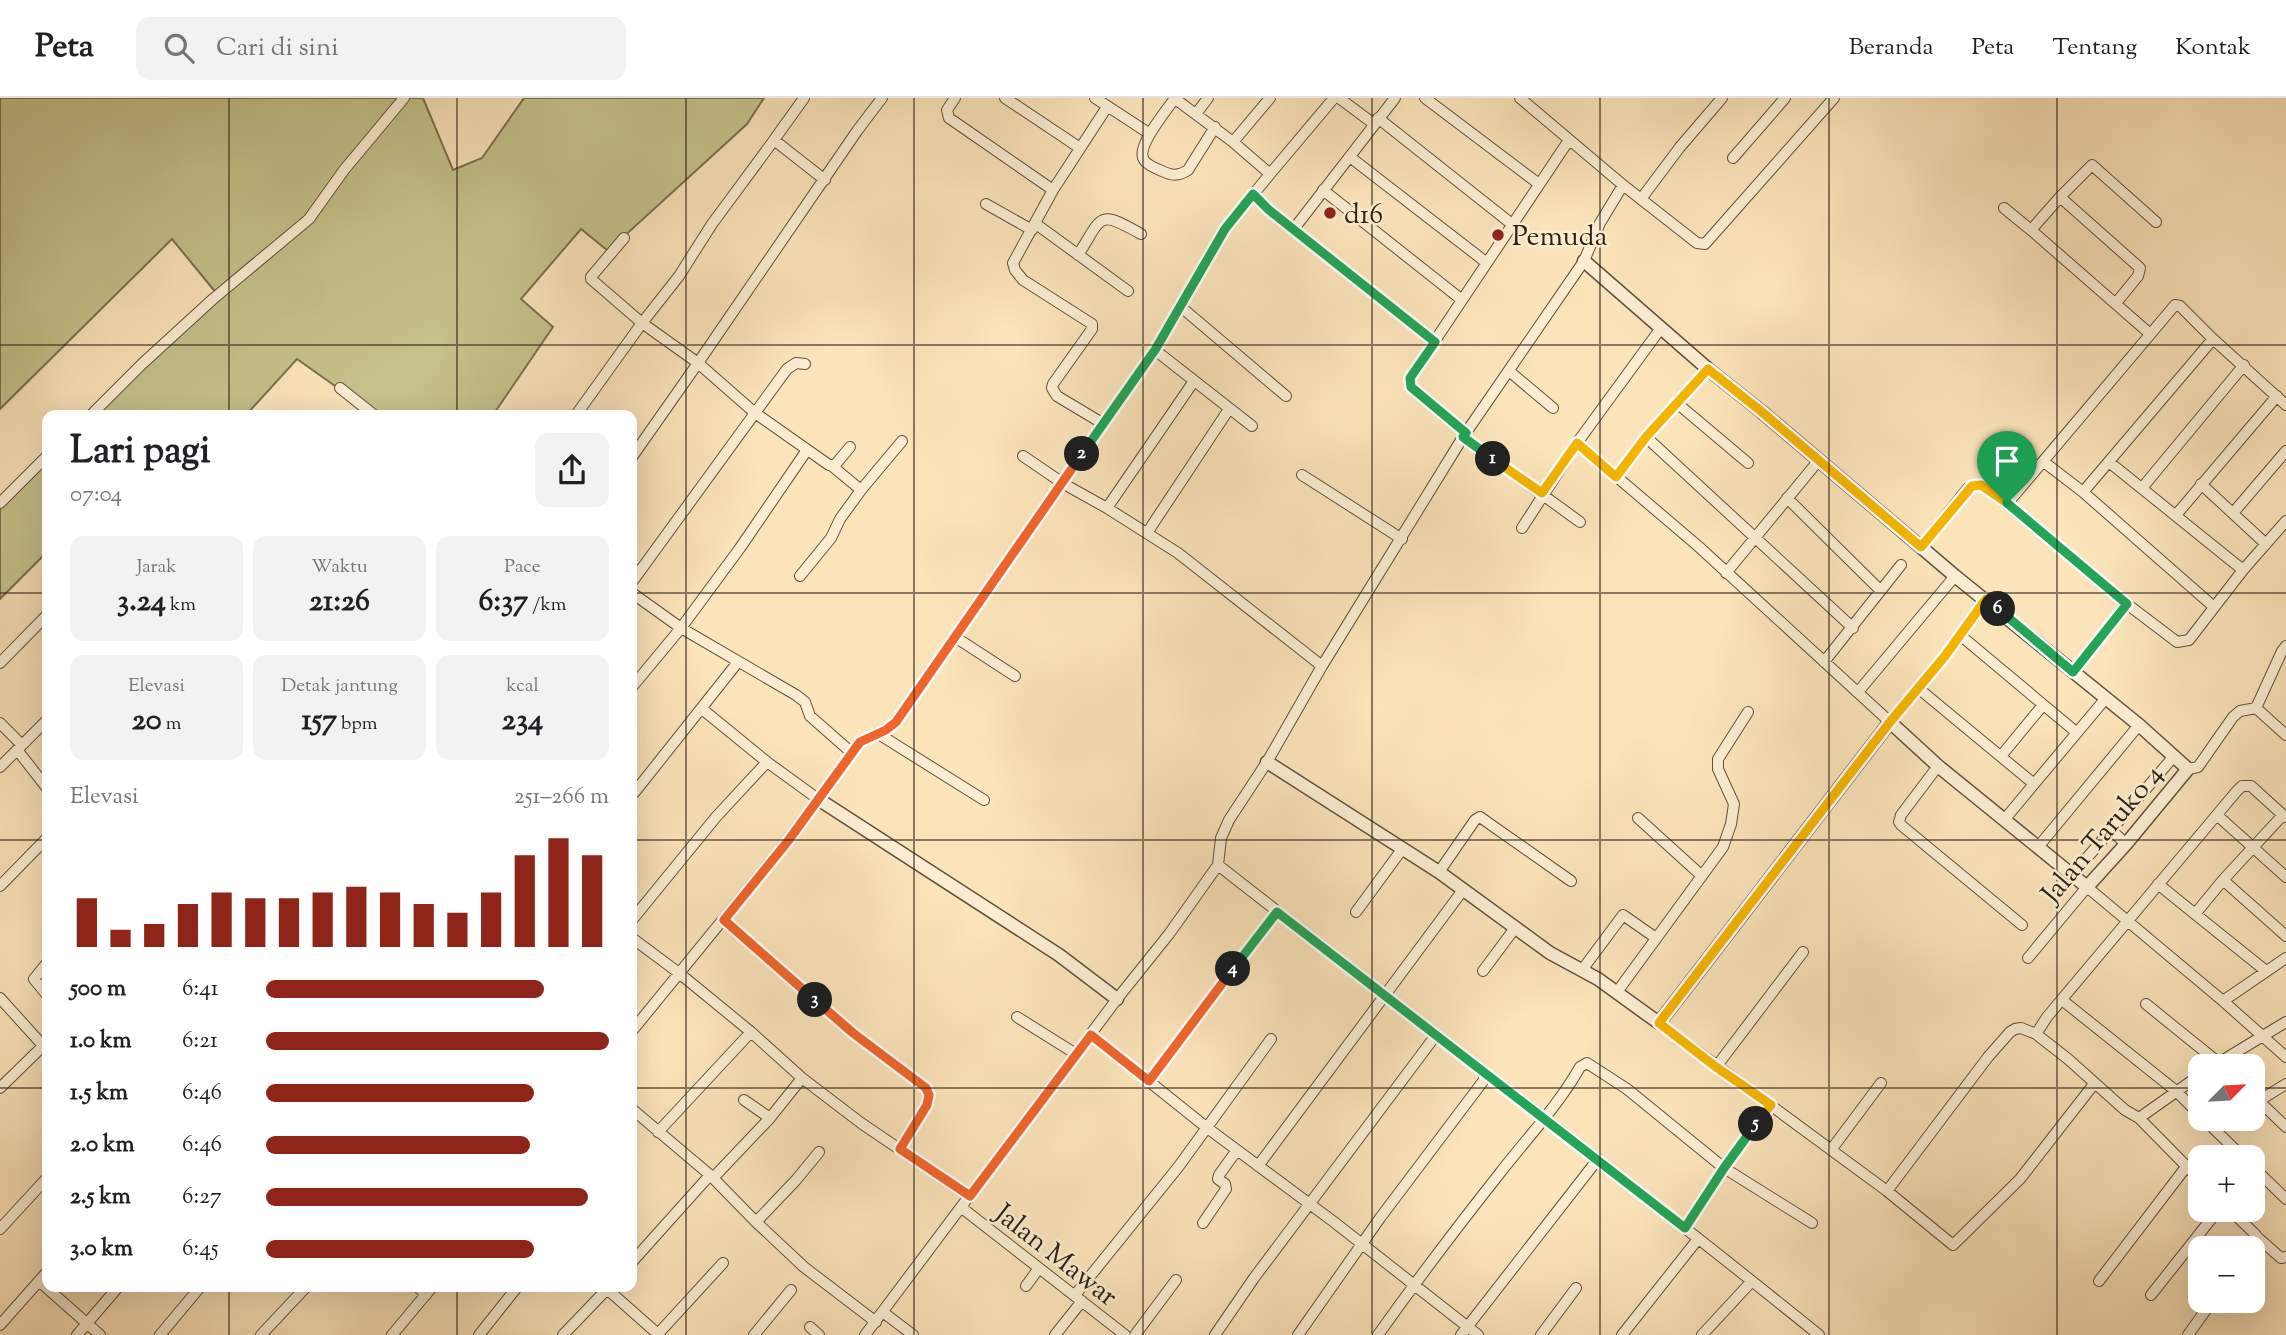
<!DOCTYPE html>
<html lang="id">
<head>
<meta charset="utf-8">
<style>
  body { margin:0; font-family:"Sorts Mill Goudy",serif; background:#f2f2f2; color:#202124; height:100vh; display:flex; flex-direction:column; font-size:26px; white-space:nowrap }
  * { box-sizing:border-box; margin:0 }
  p { font-size:23px; color:#757577 }
  .icon { flex:none; width:38px; height:38px; fill:none; stroke:currentColor; stroke-width:2; stroke-linecap:round; stroke-linejoin:round }
  .map { position:relative; flex:1; overflow:hidden }
  .sheet { position:absolute; left:42px; top:312px; width:595px; height:882px; display:flex; flex-direction:column; background:#fff; border-radius:14px; box-shadow:0 7px 28px #0002 }
  .sheet>* { flex:none }
  .needle { width:46px; rotate:66deg }
  .tools { position:absolute; left:2188px; top:956px; display:grid; gap:14px }
  .tools a { display:grid; place-items:center; width:77px; height:77px; border-radius:14px; background:#fff; box-shadow:0 7px 28px #0002; font-size:35px }
  .pin { position:absolute; display:grid; place-items:center; width:60px; height:60px; color:#fff; margin:-72px -30px; border-radius:50% 50% 50% 0; rotate:-45deg; box-shadow:0 0 7px #0007 }
  .pin .icon { rotate:45deg }
  .km { position:absolute; width:35px; height:35px; margin:-18px; border-radius:50%; background:#222; color:#fff; font-size:19px; line-height:35px; text-align:center }
  .round { display:grid; place-items:center; flex:none; width:74px; height:74px; border-radius:14px; background:#f2f2f2 }
  .headline { display:flex; align-items:center; justify-content:space-between; height:119px; padding:0 28px }
  h1 { font-size:38px; font-weight:700; line-height:52px }
  .figures { display:grid; grid-template-columns:repeat(3,1fr); gap:10px; height:119px; padding:7px 28px }
  .figures div { display:grid; align-content:center; border-radius:14px; background:#f2f2f2; text-align:center }
  .figures b { font-size:30px; font-weight:700 }
  .figures small { font-size:19px; font-weight:400 }
  .figures p { font-size:19px }
  .chart { height:196px; padding:14px 28px }
  .chart p { display:flex; justify-content:space-between }
  .chart svg { width:100%; height:126px; margin-top:7px; stroke:#8f2418; stroke-width:6 }
  ul { padding:0 28px; list-style:none; font-size:23px }
  li { display:grid; grid-template-columns:112px 84px 1fr; align-items:center; height:52px }
  li i { height:18px; border-radius:9px; background:#8f2418 }
  header { display:flex; align-items:center; gap:42px; box-sizing:border-box; height:98px; padding:0 35px; background:#fff; border-bottom:2px solid #e0e0e0 }
  header strong { font-size:33px }
  nav { display:flex; gap:38px; margin-inline-start:auto; font-size:24px }
  .search { width:490px; height:63px; background:#f2f2f2; display:flex; align-items:center; gap:18px; box-sizing:border-box; padding:0 24px; border-radius:14px; color:#757577; font-size:26px }
  .map>svg:first-child { display:block }
  .green { fill:#c5c18b; stroke:#797050; stroke-width:2 }
  .lines { fill:none; stroke-linecap:round; stroke-linejoin:round }
  .minor-casing { stroke:#60513e; stroke-width:12 }
  .tertiary-casing { stroke:#60513e; stroke-width:15 }
  .minor { stroke:#fcedd2; stroke-width:10 }
  .tertiary { stroke:#fcedd2; stroke-width:12 }
  .split-1-casing { stroke:#fff; stroke-width:14 }
  .split-2-casing { stroke:#fff; stroke-width:14 }
  .split-3-casing { stroke:#fff; stroke-width:14 }
  .split-4-casing { stroke:#fff; stroke-width:14 }
  .split-5-casing { stroke:#fff; stroke-width:14 }
  .split-6-casing { stroke:#fff; stroke-width:14 }
  .split-7-casing { stroke:#fff; stroke-width:14 }
  .split-1 { stroke:#f5b400; stroke-width:9 }
  .split-2 { stroke:#22a559; stroke-width:9 }
  .split-3 { stroke:#f0652b; stroke-width:9 }
  .split-4 { stroke:#f0652b; stroke-width:9 }
  .split-5 { stroke:#22a559; stroke-width:9 }
  .split-6 { stroke:#f5b400; stroke-width:9 }
  .split-7 { stroke:#22a559; stroke-width:9 }
  .grid { fill:none; stroke:#2d2014; stroke-width:2; stroke-opacity:0.55 }
  .poi-dot { fill:#8f2418; stroke:#fcedd2; stroke-width:2.5 }
  .labels { text-anchor:middle; stroke-width:5; stroke-linejoin:round; paint-order:stroke }
  .poi-label { font-size:28px; fill:#2d2014; stroke:#fcedd2; text-anchor:start }
  .street-label { font-size:28px; fill:#2d2014; stroke:#fcedd2 }
</style>
</head>
<body>
<header>
<strong>Peta</strong>
<div class="search"><svg class="icon" aria-label="search" viewBox="0 0 24 24"><circle cx="10" cy="10" r="6"/><path d="M15 15l6 6"/></svg>Cari di sini</div>
<nav><a>Beranda</a><a>Peta</a><a>Tentang</a><a>Kontak</a></nav>
</header>
<div class="map">
<svg width="2286" height="1237" viewBox="0 0 2286 1237">
  <rect width="100%" height="100%" fill="#fbe3ba"/>
  <filter id="stains"><feTurbulence type="fractalNoise" baseFrequency=".00286" numOctaves="4"/><feColorMatrix values="0 0 0 0 .2 0 0 0 0 .09 0 0 0 0 .02 0 0 0 .5 -.17"/></filter>
  <radialGradient id="worn" r=".72"><stop offset=".6" stop-color="#630" stop-opacity="0"/><stop offset="1" stop-color="#630" stop-opacity=".3"/></radialGradient>
  <!-- green -->
  <path class="green" d="M0,0h423l30,72 29,-12 42,-60h240l-17,26 -139,127 -27,-22 -60,70 32,28 -60,88h-117l-79,-56 -51,56h-157l128,-121 -45,-55 -172,170z
    M47,356v98l-47,47v-100z"/>
  <g class="lines">
    <!-- minor casing -->
    <g class="minor-casing">
      <path id="minor" d="M955,0l-8,12 2,8 104,72
        M1005,0l75,50
        M1095,0l55,36
        M1175,0c-8,12 -40,49 -31,62 3,5 13,9 18,11 10,5 17,5 26,-1l27,-43
        M1339,0l35,26
        M1425,0l114,86
        M1196,16l12,-16
        M1378,20l135,107
        M774,42l30,-42
        M1233,44l37,-44
        M1350,59l137,106
        M1733,60l52,-60
        M1270,76l64,-76
        M1623,87l74,58 8,1 129,-146
        M1323,92l139,110
        M1253,96l16,16 166,132
        M2060,99l80,71 -2,8 -22,27
        M1641,101l39,-52 42,-49
        M986,106l46,26
        M2004,110l27,22
        M1036,126l92,67
        M1293,132l102,-132
        M624,140l-33,39v2l51,44 56,40 -66,94
        M1078,157c25,-39 19,-46 63,-21
        M1181,209l105,89
        M1661,230l-84,115 121,103 192,176 28,-34
        M2149,235l-118,-103 29,-33 32,-32 64,57
        M1155,252l97,76
        M1509,273l44,37
        M340,290l34,27
        M1678,306l70,59
        M91,317l51,-51 71,-65 96,-80 35,-49 60,-72
        M576,317l66,-92 37,-47 33,-52 62,-84 51,40
        M1102,325l-45,-27 -5,-8 1,-4 39,-55v-5l-69,-44 -8,-10 -2,-7 40,-73 54,-83
        M1466,335l-55,-46 -1,-9 159,-238
        M1463,339l117,85
        M1646,339l207,191
        M850,349l-15,18h-6l-74,-52 -57,-50 159,-232 25,-33
        M1023,358l41,28 43,24 71,45 144,113
        M2044,364l39,30 130,-153
        M2109,364l134,108
        M832,368l29,24
        M1302,377l100,64
        M1616,379l30,-40 62,-68
        M2201,386l65,60
        M2142,390l102,-123
        M2083,394l131,115
        M1787,400l93,92
        M0,405l47,-47
        M2007,406l168,-199 5,1 33,33 73,66
        M1107,410l87,-127
        M2233,415l53,-62
        M2176,417l101,-119
        M1522,430l55,-85
        M1147,435l82,-124
        M1921,449l47,-59 13,-3 26,19 120,100 50,38 12,-2 54,-70 43,-49
        M1726,475l93,-113
        M800,478l31,-38 9,-19 21,-29 41,-49
        M632,484l155,-213 9,-6 9,1
        M632,495l49,35 115,67 9,7 5,14 42,37
        M1986,501l-41,57 -27,32 116,96
        M1960,537l116,97
        M955,539l60,39
        M1824,564l77,-97
        M0,565l47,-48
        M2073,574l54,-68
        M632,589l49,-59 59,-80 67,-98
        M1858,594l97,-116
        M2256,610l26,-57 4,-5
        M702,611l65,53 51,37
        M0,625l22,22
        M877,635l107,67
        M18,653l29,37
        M2001,658l42,-51
        M1938,668l-37,49 -2,7 2,3 121,100
        M0,669l47,-47
        M2188,671l10,-2 35,-50 7,-6 16,-3 30,27
        M634,695l104,-131
        M2218,718l68,61
        M1638,720l64,58
        M2004,722l102,-122
        M2111,732l63,-74
        M2038,749l101,-122
        M1218,767c200,157 404,310 601,470
        M1439,774l36,-52 5,-3 91,64
        M2072,777l39,-45 15,14
        M2223,782l63,56
        M2158,786l37,30 28,-34 60,-65 3,2
        M0,788l47,-48
        M1356,814l47,-64
        M2195,816l71,57
        M632,822l84,-103 51,-55
        M724,823l129,112 73,55 3,7 -2,10 -28,44
        M632,840l47,35 72,59 51,46 59,45 109,74
        M2028,860l59,-71 136,114 63,56
        M47,865l-13,16 13,16
        M1582,872l41,-55 33,23
        M1483,873l32,-43
        M1617,894l106,-145 8,-23 3,-20 -16,-35v-10l30,-47
        M0,900l47,52
        M2062,902l114,91 24,24
        M2223,903l63,-43
        M2146,906l73,59
        M1017,919l59,37
        M1659,925l228,168 66,54 67,-66 74,-95
        M632,933l155,-190 73,-99 25,-12 11,-8 259,-372 70,-121 45,-55 -37,-32 -59,-44
        M2036,936l11,-17 189,-225 6,-6h9l32,29
        M1091,937l115,92 128,95 144,113
        M2215,967l71,-43
        M1716,969l87,-115
        M2200,977l-61,43 61,62
        M1149,983l128,-169
        M0,990l43,-42
        M744,1002l26,18
        M2259,1003l27,26
        M2252,1007l34,-21
        M632,1011l78,66 46,47 48,45 72,55
        M2232,1020l-18,11 29,28
        M658,1034l93,-100
        M1831,1052l50,-67
        M1258,1068l205,-276
        M2252,1068l34,33
        M713,1080l57,-60 32,-40
        M1887,1093l101,-134 22,-25 5,-3 6,-1 15,6 32,25 57,51 14,8
        M962,1110l163,127
        M2229,1111l27,26 1,5 -5,8
        M756,1124l40,-42 23,-28
        M1203,1125l23,-34 -1,-5 -7,-5 1,-4 18,-25
        M1685,1130l39,-60 47,-63
        M0,1131l47,-51
        M2257,1139l24,21 5,-1
        M632,1164l78,-87
        M39,1183l8,-9
        M2099,1183l87,-114
        M417,1188l9,9
        M599,1188l8,3 52,46
        M1026,1188l13,-18
        M1075,1197l104,-129 92,-127
        M2151,1197l68,-86
        M884,1215l29,22
        M0,1227l39,-44 61,54
        M810,1229l9,8
        M77,1237l42,-49
        M160,1237l41,-49
        M261,1237l46,-49
        M392,1237l41,-49
        M479,1237l39,-49
        M563,1237l47,-49
        M657,1237l66,-72
        M754,1237l37,-45
        M865,1237l252,-336 52,-65 49,-69 3,-27 8,-18 38,-58 55,-96 141,-229 121,-176 16,-38 23,-38 -103,-87
        M1055,1237l27,-34
        M1135,1237l41,-55
        M1215,1237l39,-57 182,-243
        M1298,1237l82,-117 107,-142
        M1378,1237c39,-55 80,-109 122,-162 27,-35 58,-67 80,-106l7,-4 40,26 97,79 88,55
        M1461,1237l137,-176
        M1541,1237l35,-47
        M1622,1237l76,-96
        M1702,1237l50,-54
        M2188,1237l25,-35"/>
    </g>
    <!-- tertiary casing -->
    <g class="tertiary-casing">
      <path id="tertiary" d="M1267,664l172,110 111,81 48,26 61,44 231,-301 48,44 149,121 39,-43 62,-75 -49,-44 -184,-149 -193,-164 -54,-43 -124,-108
        M818,701l241,156 58,44"/>
    </g>
    <!-- minor -->
    <use href="#minor" class="minor"/>
    <!-- tertiary -->
    <use href="#tertiary" class="tertiary"/>
  </g>
  <g class="lines">
    <!-- split-1 casing -->
    <g class="split-1-casing">
      <path id="split-1" d="M1493,361l49,34 35,-50 39,34 30,-40 62,-68 54,43 159,135 51,-61 9,-1 26,18"/>
    </g>
    <!-- split-2 casing -->
    <g class="split-2-casing">
      <path id="split-2" d="M1082,356l73,-104 70,-121 28,-35 16,16 166,132 -25,36 1,9 55,46 -3,4 30,22"/>
    </g>
    <!-- split-3 casing -->
    <g class="split-3-casing">
      <path id="split-3" d="M815,902l-91,-80 64,-79 72,-99 26,-12 10,-8 186,-268"/>
    </g>
    <!-- split-4 casing -->
    <g class="split-4-casing">
      <path id="split-4" d="M815,902l38,33 73,55 3,7 -2,10 -27,44 70,47 121,-161 58,46 84,-112"/>
    </g>
    <!-- split-5 casing -->
    <g class="split-5-casing">
      <path id="split-5" d="M1233,871l44,-57 408,316 39,-60 32,-44"/>
    </g>
    <!-- split-6 casing -->
    <g class="split-6-casing">
      <path id="split-6" d="M1756,1026l15,-19 -55,-38 -57,-44 231,-301 55,-66 41,-57 12,10"/>
    </g>
    <!-- split-7 casing -->
    <g class="split-7-casing">
      <path id="split-7" d="M1998,511l75,63 54,-68 -120,-101"/>
    </g>
    <!-- split-1 -->
    <use href="#split-1" class="split-1"/>
    <!-- split-2 -->
    <use href="#split-2" class="split-2"/>
    <!-- split-3 -->
    <use href="#split-3" class="split-3"/>
    <!-- split-4 -->
    <use href="#split-4" class="split-4"/>
    <!-- split-5 -->
    <use href="#split-5" class="split-5"/>
    <!-- split-6 -->
    <use href="#split-6" class="split-6"/>
    <!-- split-7 -->
    <use href="#split-7" class="split-7"/>
  </g>
  <!-- grid -->
  <path class="grid" d="M229,0v317M457,0v317M686,0v1237M914,0v1237M1143,0v1237M1372,0v1237M1600,0v1237M1829,0v1237M2057,0v1237M0,247h2286M0,495h47M632,495h1654M0,742h47M632,742h1654M0,990h47M632,990h1568M2252,990h34M229,1188v49M457,1188v49"/>
  <!-- markers -->
  <g class="poi-dot">
    <circle cx="1330" cy="115" r="7"/>
    <circle cx="1498" cy="137" r="7"/>
  </g>
  <g class="labels">
    <!-- poi labels -->
    <g class="poi-label">
      <text x="1344" y="125">d16</text>
      <text x="1512" y="147">Pemuda</text>
    </g>
    <!-- street labels -->
    <g class="street-label">
      <text transform="translate(2101 735) rotate(-50)" y="10">Jalan Taruko 4</text>
      <text transform="translate(1057 1156) rotate(38)" y="10">Jalan Mawar</text>
    </g>
  </g>
  <rect width="100%" height="100%" filter="url(#stains)"/>
  <rect width="100%" height="100%" fill="url(#worn)"/>
</svg>
<div class="tools">
<a><svg class="needle" viewBox="-14 -14 28 28"><path d="M0-13l5 13h-10z" fill="#e53935"/><path d="M0 13l5-13h-10z" fill="#757577"/></svg></a>
<a>+</a>
<a>−</a>
</div>
<div class="pin" style="left:2007px;top:405px;background:#1e9e55"><svg class="icon" aria-label="arrive" viewBox="0 0 24 24"><path d="M6 21V4h12l-3 4 3 4H6"/></svg></div>
<b class="km" style="left:1493px;top:361px">1</b>
<b class="km" style="left:1082px;top:356px">2</b>
<b class="km" style="left:815px;top:902px">3</b>
<b class="km" style="left:1233px;top:871px">4</b>
<b class="km" style="left:1756px;top:1026px">5</b>
<b class="km" style="left:1998px;top:511px">6</b>
<section class="sheet">
<div class="headline"><div><h1>Lari pagi</h1><p>07:04</p></div><a class="round"><svg class="icon" aria-label="share" viewBox="0 0 24 24"><path d="M12 15V3M7 8l5-5 5 5M5 13v7h14v-7"/></svg></a></div>
<div class="figures">
<div><p>Jarak</p><b>3.24<small> km</small></b></div>
<div><p>Waktu</p><b>21:26</b></div>
<div><p>Pace</p><b>6:37<small> /km</small></b></div>
</div>
<div class="figures">
<div><p>Elevasi</p><b>20<small> m</small></b></div>
<div><p>Detak jantung</p><b>157<small> bpm</small></b></div>
<div><p>kcal</p><b>234</b></div>
</div>
<div class="chart"><p><span>Elevasi</span>251–266 m</p>
<svg viewBox="0 0 160 44" preserveAspectRatio="none"><path d="M5 44V27M15 44V38M25 44V36M35 44V29M45 44V25M55 44V27M65 44V27M75 44V25M85 44V23M95 44V25M105 44V29M115 44V32M125 44V25M135 44V12M145 44V6M155 44V12"/></svg>
</div>
<ul>
<li><b>500 m</b>6:41<i style="width:81%"></i></li>
<li><b>1.0 km</b>6:21<i style="width:100%"></i></li>
<li><b>1.5 km</b>6:46<i style="width:78%"></i></li>
<li><b>2.0 km</b>6:46<i style="width:77%"></i></li>
<li><b>2.5 km</b>6:27<i style="width:94%"></i></li>
<li><b>3.0 km</b>6:45<i style="width:78%"></i></li>
</ul>
</section>
</div>
</body>
</html>
